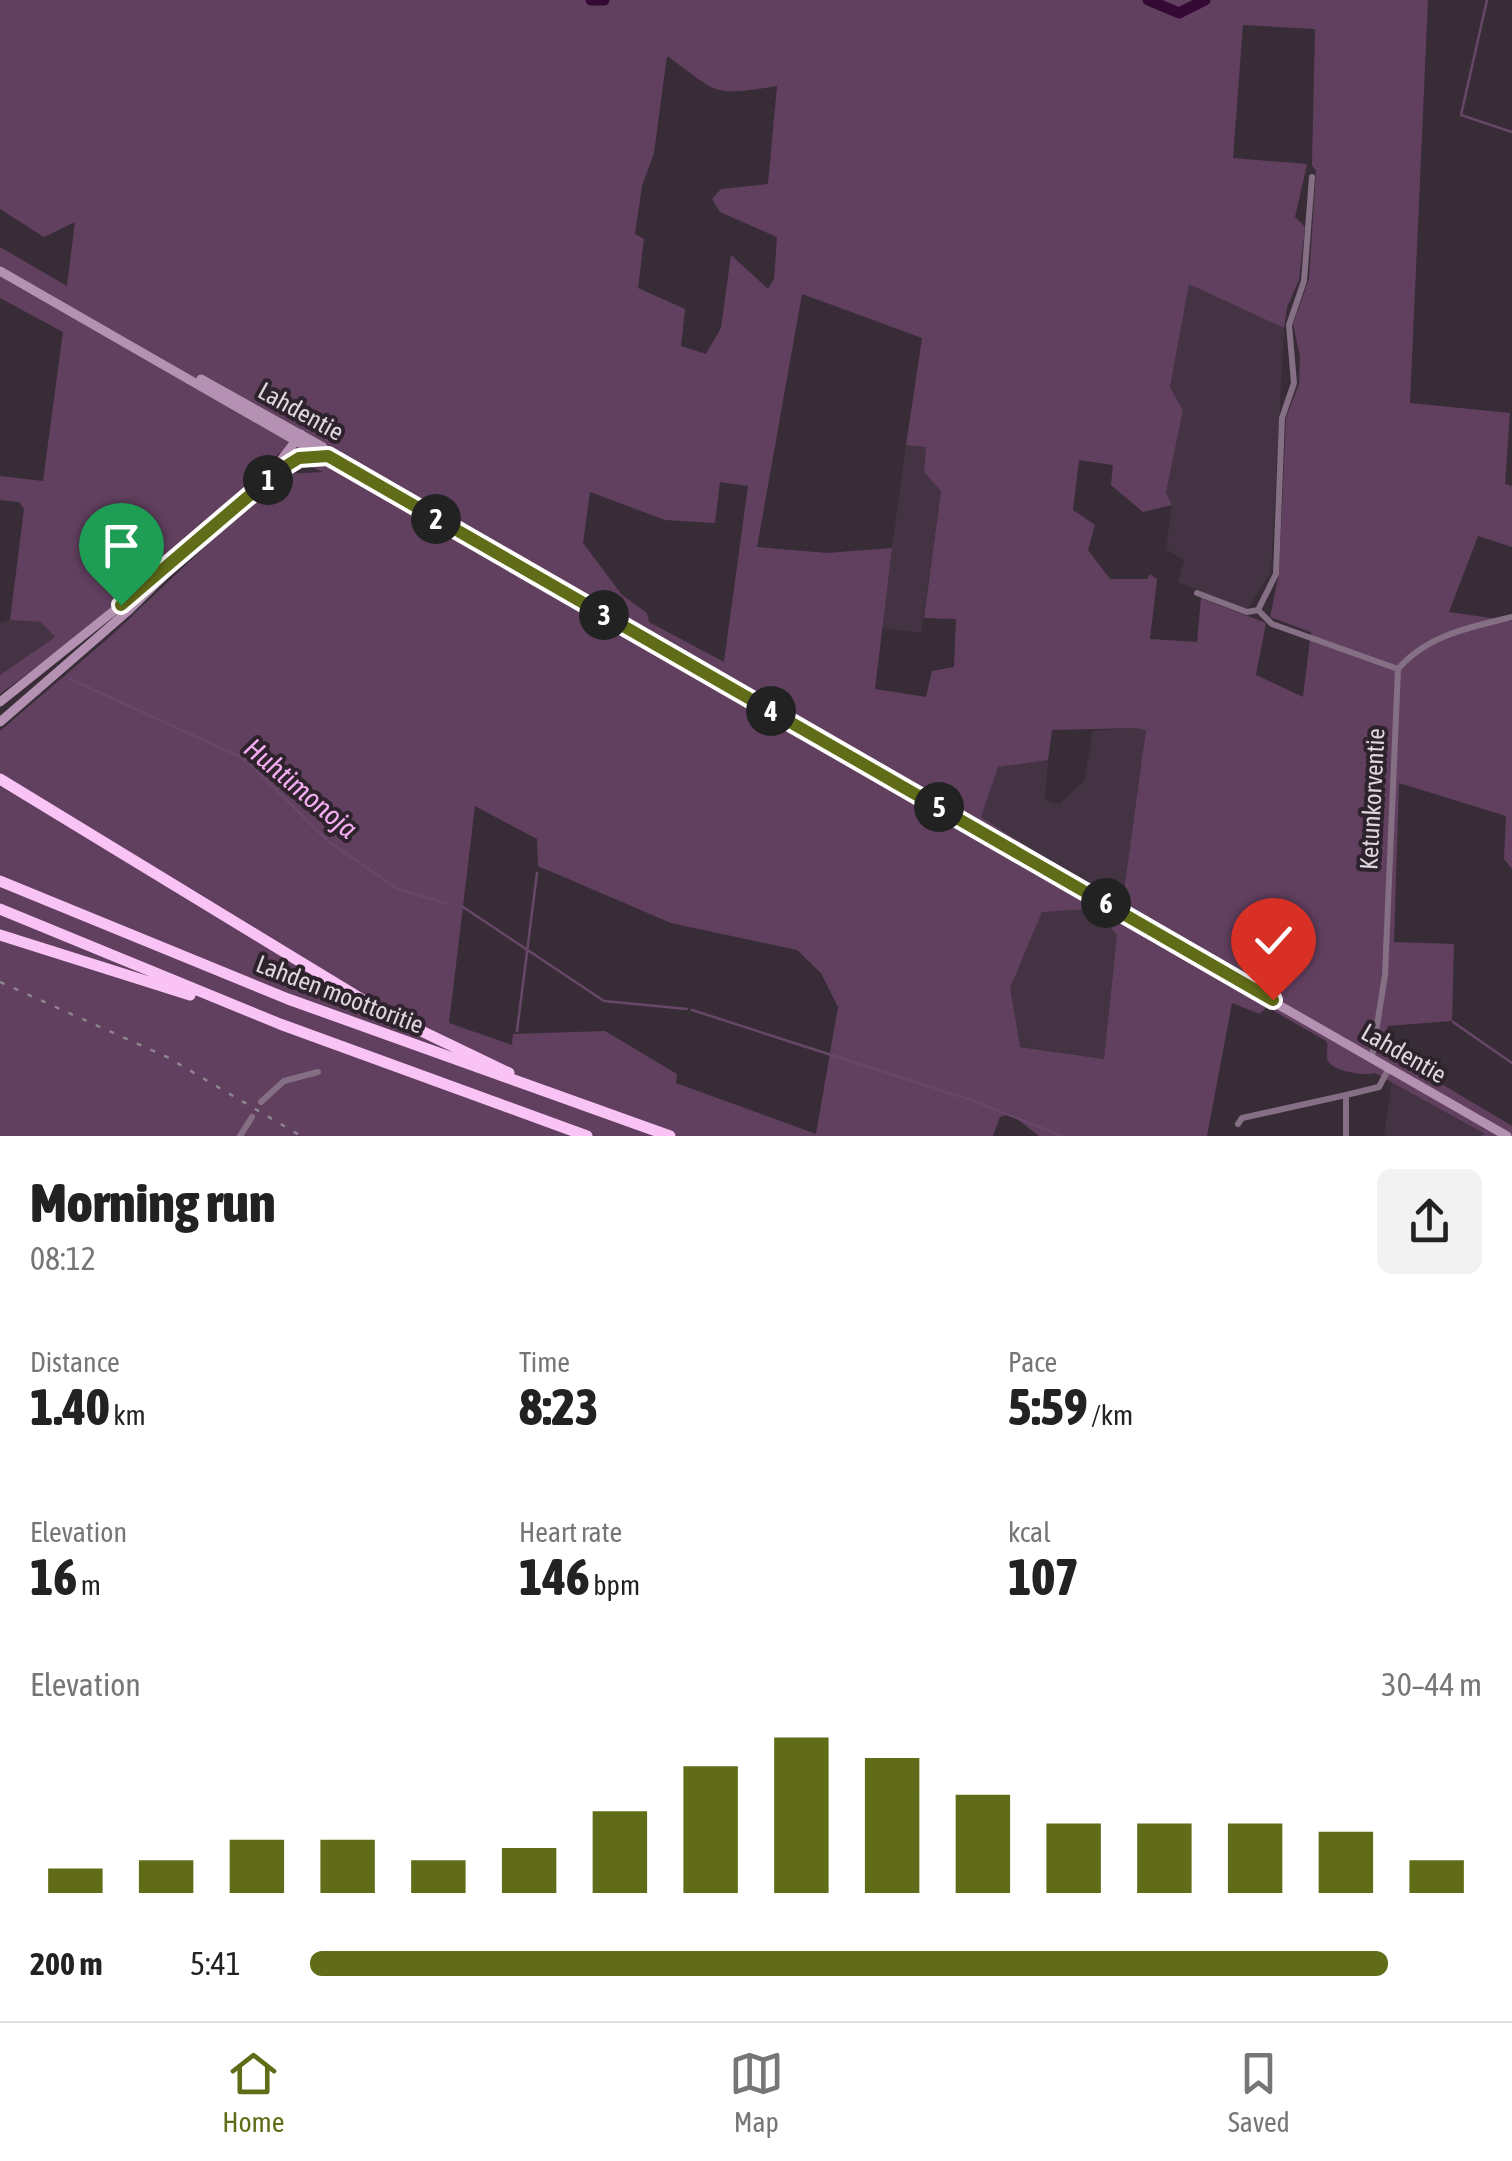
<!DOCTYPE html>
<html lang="en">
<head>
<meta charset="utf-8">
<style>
  body { margin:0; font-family:"Asap Condensed",sans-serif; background:#f2f2f2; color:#222; height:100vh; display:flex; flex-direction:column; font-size:38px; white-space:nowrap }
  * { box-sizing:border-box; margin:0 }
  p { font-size:32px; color:#767676 }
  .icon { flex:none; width:55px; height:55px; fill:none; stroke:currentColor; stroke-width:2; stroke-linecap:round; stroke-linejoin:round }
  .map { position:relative; height:1136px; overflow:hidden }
  .drawer { display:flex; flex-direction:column; background:#fff; flex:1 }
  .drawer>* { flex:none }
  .pin { position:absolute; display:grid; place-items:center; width:85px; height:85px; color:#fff; margin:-102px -42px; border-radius:50% 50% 50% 0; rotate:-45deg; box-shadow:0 0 10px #0007 }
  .pin .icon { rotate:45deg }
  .km { position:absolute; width:50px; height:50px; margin:-25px; border-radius:50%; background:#222; color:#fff; font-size:28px; line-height:50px; text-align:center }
  .round { display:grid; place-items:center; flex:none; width:105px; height:105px; border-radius:15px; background:#f2f2f2 }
  .summary { display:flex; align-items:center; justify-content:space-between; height:170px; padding:0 30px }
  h1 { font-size:55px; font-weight:800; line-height:75px }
  .metrics { display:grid; grid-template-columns:repeat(3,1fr); gap:15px; height:170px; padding:10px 30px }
  .metrics div { display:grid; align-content:center }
  .metrics b { font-size:50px; font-weight:800 }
  .metrics small { font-size:28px; font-weight:400 }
  .metrics p { font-size:28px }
  .chart { height:280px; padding:20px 30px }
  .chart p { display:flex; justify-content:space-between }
  .chart svg { width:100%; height:180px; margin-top:10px; stroke:#616c18; stroke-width:6 }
  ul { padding:0 30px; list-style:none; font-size:32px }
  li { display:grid; grid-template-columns:160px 120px 1fr; align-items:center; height:75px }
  li i { height:25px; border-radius:12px; background:#616c18 }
  .dock { display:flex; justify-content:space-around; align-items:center; height:140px; border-top:2px solid #e0e0e0; background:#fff; font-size:28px; color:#767676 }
  .dock a { display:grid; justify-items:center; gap:5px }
  .dock .current { color:#616c18 }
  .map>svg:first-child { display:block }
  .built { fill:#443443 }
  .green { fill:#61405f; fill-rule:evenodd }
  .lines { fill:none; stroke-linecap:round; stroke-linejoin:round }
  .stream { stroke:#674767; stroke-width:2.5 }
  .river { stroke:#340934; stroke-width:11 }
  .minor { stroke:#856f84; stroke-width:6 }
  .secondary { stroke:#b491b2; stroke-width:9 }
  .motorway { stroke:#fac3f6; stroke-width:11 }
  .rail { stroke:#8d848d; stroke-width:2.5; stroke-dasharray:5 10; stroke-linecap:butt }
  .route-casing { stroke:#fff; stroke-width:20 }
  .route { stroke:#616c18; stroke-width:12 }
  .labels { text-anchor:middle; stroke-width:8; stroke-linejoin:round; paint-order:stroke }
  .street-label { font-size:25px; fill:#ded7de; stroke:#2e232d }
  .water-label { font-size:28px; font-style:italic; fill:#f4acf0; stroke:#2e232d }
</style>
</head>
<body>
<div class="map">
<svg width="1512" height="1136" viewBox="0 0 1512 1136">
  <rect width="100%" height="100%" fill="#382d37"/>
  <!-- built -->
  <path class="built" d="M1189,283l95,45 -13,244 -24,37 -69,-27 6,-22 -18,-11 6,-44 -6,-11 17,-84 -13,-23z
    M906,445l20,2 -2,25 17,19 -20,142 -40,-5z
    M10,620l31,2 14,15 -55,38v-52z
    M1136,728l11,2 -23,169 -23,-5 -121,-77 17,-50 51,-7 -3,40 14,4 25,-23 9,-50z
    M1092,909l25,26 -13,124 -85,-13 -9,-58 32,-76z
    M1392,1082l96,54h-104z"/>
  <!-- green -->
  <path class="green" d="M0,0h1428l-18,403 100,10 -5,71 7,2v61l-34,-11 -29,76 63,9v248l-8,-10 2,-43 -107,-33 -5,159 60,2 -2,77 -65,5 6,29 119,71v10h-32l5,-2 -110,-61c-10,3 -45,-1 -48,-15 -1,-6 2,-11 -1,-17l-59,-34 -7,7 -28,-11 -25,133h-168l-28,-22 -11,3 -7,19h-993v-405l113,-97 159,-151 12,-9 39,-2 -44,-19 -18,21 -180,160 -81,60v-19l55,-38 -14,-15 -31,-2 14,-111 -5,-7 -19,-2v-24l43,5 20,-149 -63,-34v-51l67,39 8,-64 -31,15 -44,-28zM1243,25l72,4 -3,136 4,6 -7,108 -16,45 7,32 -1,28 -13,34 -7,156 -9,43 41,15 -8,65 -47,-22 10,-52 -65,-25 -4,44 -47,-3 7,-60 -7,-5 -3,5h-37l-22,-29 7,-25 -22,-15 6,-50 34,5 -2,20 32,27 29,-7 -6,-12 17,-83 -13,-23 19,-103 95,44 3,-21 12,-27 6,-53 -10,-10 12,-53 -74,-6zM667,56c52,37 43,41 110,30l-9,98 -47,5 -9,10 8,13 57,25 -3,42 -6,10 -37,-34 -10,73 -15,26 -25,-8 4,-37 -47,-21 6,-49 -9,-5 7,-48 12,-33zM802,294l120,44 -16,107 20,2 -2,25 17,19 -17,127 32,1 -2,48 -22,4 -6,26 -51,-8 17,-141 -65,5 -70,-6zM720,482l28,4 -24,176 -75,-40 -2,-9 -25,-18 -39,-52 7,-51 75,28 50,3zM1136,728l10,2 -23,169 -22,-5 -120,-77 17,-50 50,-7 4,-30zM475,806l62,33 1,27 133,57 126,27 24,23 17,34 -22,127 -140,-51 1,-9 -72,-43 -92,3 -1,11 -63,-22zM1092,909l25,26 -13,124 -84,-12 -10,-59 32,-76z"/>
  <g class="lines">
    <!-- stream -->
    <path class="stream" d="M1487,0l-26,115 51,17
      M70,679l175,80 83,82 70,48 50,15
      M463,907l141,94 83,8
      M692,1010l282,91 88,35
      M1453,1022l59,41
      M517,1031l20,-158"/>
    <!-- river -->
    <path class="river" d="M591,0h13
      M1148,0l31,13 26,-13"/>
    <!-- minor -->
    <path class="minor" d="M1197,593l50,19 11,-2 14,14 126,45
      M1258,610l18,-36 6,-156 12,-35 -5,-58 15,-44 8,-104
      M1372,1057l13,-82 13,-306c29,-34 73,-42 114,-52
      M261,1102l23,-21 34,-9
      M1238,1124l4,-6 104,-23
      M240,1136l12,-19
      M1346,1136v-41l33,-8 10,-19"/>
    <!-- secondary -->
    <path class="secondary" d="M0,271l1507,865
      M201,379l122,68
      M278,471l21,-13 26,-2
      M0,702l151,-121
      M0,722l129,-112 149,-146 23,-30"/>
    <!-- motorway -->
    <path class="motorway" d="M0,779l386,235 123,59
      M0,881l288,118 382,137
      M0,909l280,115 307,112
      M0,935l190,60"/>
    <!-- rail -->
    <path class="rail" d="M0,982l167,75 134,79"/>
  </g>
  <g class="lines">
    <!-- route casing -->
    <g class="route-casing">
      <path id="route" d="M121,605l157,-134 21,-13 29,-2 945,544"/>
    </g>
    <!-- route -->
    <use href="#route" class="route"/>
  </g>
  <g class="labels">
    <!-- street labels -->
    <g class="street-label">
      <text transform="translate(301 411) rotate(29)" y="9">Lahdentie</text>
      <text transform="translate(1372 799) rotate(-87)" y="9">Ketunkorventie</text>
      <text transform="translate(340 994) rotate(21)" y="9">Lahden moottoritie</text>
      <text transform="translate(1404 1053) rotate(30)" y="9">Lahdentie</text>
    </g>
    <!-- water labels -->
    <g class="water-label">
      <text transform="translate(301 788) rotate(40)" y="10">Huhtimonoja</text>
    </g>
  </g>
</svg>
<div class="pin" style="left:121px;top:605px;background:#1e9e55"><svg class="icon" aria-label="arrive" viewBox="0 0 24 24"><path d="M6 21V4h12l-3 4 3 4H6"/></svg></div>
<div class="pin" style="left:1273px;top:1000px;background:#d93025"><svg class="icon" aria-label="check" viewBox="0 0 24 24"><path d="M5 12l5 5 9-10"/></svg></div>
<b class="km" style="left:268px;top:480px">1</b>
<b class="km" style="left:436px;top:519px">2</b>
<b class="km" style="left:604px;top:615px">3</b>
<b class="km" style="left:771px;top:711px">4</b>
<b class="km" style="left:939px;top:807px">5</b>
<b class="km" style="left:1106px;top:903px">6</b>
</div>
<section class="drawer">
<div class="summary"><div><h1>Morning run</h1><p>08:12</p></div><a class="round"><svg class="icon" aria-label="share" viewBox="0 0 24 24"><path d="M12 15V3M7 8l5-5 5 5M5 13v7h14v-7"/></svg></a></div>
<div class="metrics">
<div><p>Distance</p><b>1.40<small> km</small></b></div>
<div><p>Time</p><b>8:23</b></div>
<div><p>Pace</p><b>5:59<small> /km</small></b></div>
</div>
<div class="metrics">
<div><p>Elevation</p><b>16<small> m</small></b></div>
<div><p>Heart rate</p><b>146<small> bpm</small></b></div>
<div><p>kcal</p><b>107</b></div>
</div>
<div class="chart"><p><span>Elevation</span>30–44 m</p>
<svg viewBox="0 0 160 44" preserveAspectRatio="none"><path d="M5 44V38M15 44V36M25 44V31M35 44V31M45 44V36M55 44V33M65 44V24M75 44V13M85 44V6M95 44V11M105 44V20M115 44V27M125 44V27M135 44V27M145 44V29M155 44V36"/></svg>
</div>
<ul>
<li><b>200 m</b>5:41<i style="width:92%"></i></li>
</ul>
</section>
<nav class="dock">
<a class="current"><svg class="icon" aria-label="home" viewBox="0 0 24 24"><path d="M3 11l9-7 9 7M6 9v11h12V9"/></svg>Home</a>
<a><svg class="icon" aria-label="map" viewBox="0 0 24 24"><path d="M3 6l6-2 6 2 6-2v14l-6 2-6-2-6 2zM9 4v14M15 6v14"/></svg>Map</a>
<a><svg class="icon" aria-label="saved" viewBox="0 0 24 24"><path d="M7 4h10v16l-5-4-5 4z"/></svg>Saved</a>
</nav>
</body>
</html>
